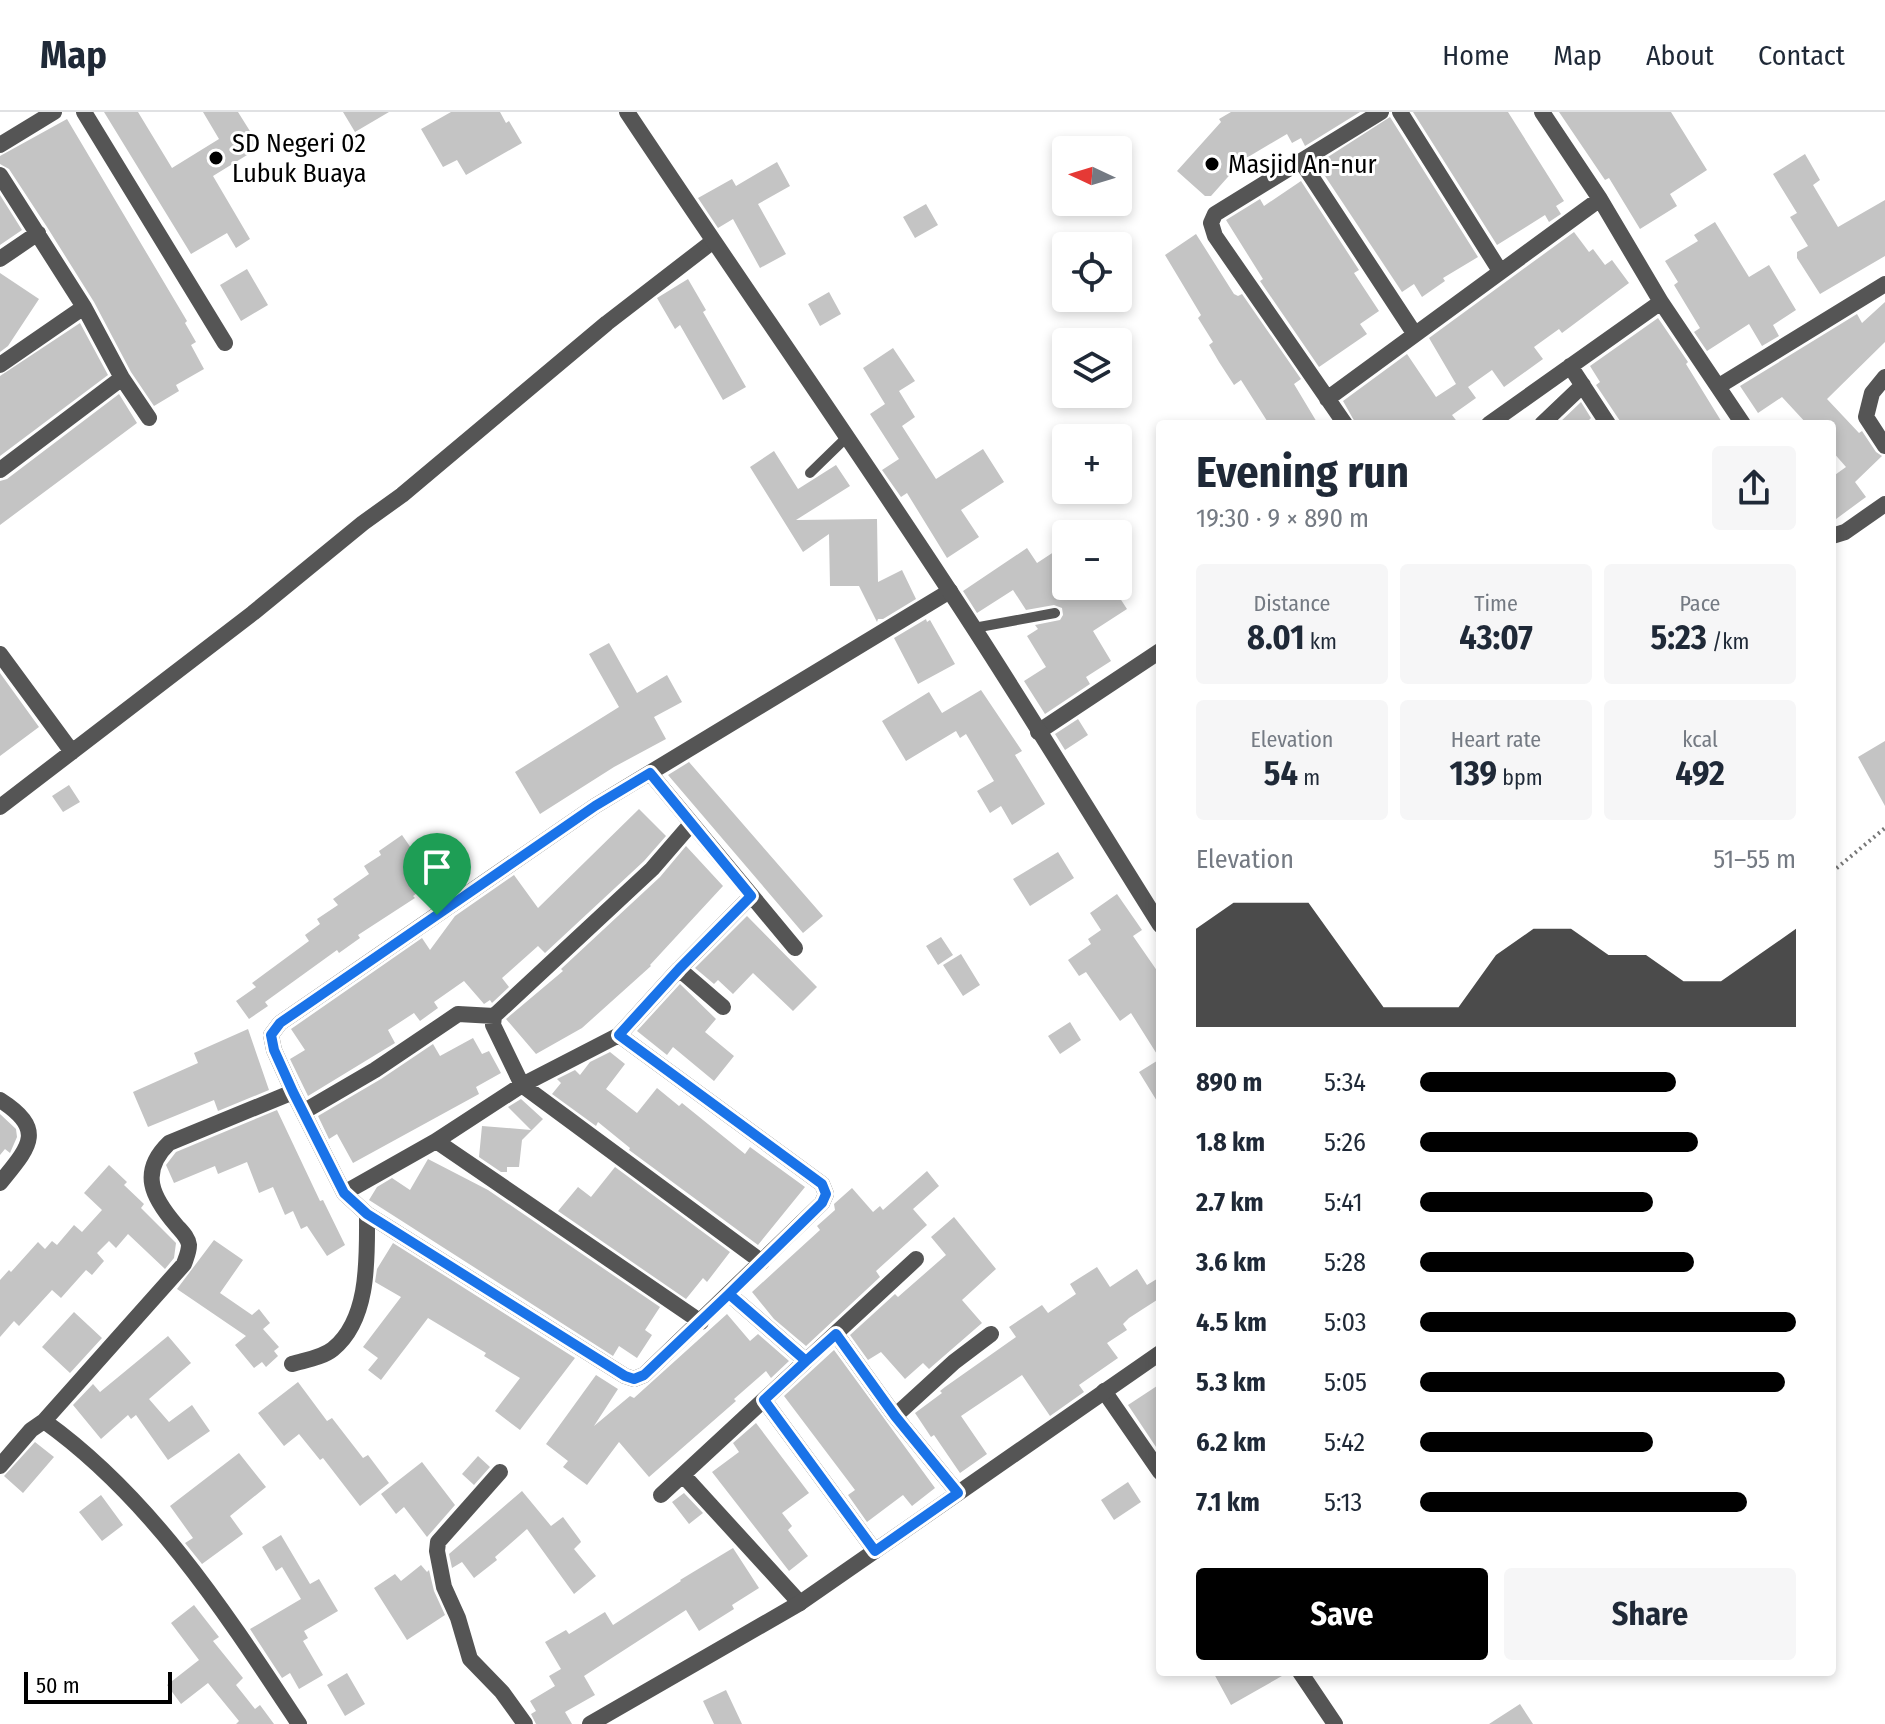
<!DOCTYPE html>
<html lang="en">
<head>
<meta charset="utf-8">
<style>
  body { margin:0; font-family:"Fira Sans Condensed",sans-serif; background:#f6f6f7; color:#1f2937; height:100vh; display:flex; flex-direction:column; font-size:30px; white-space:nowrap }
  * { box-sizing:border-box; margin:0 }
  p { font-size:26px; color:#747a83 }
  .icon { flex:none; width:44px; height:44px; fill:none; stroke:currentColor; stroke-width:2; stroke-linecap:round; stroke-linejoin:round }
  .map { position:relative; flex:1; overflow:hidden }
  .panel { position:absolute; left:1156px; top:308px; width:680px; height:1256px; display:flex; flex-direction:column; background:#fff; border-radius:8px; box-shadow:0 4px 12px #0003 }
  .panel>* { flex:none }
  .needle { width:52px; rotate:274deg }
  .tools { position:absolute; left:1052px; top:24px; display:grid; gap:16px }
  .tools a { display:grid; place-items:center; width:80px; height:80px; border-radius:8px; background:#fff; box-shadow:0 4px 12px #0003; font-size:40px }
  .scale { position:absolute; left:24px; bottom:20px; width:148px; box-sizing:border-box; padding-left:8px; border:4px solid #000; border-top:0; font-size:22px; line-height:28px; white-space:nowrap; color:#000; -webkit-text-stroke:6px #fff; paint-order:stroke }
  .pin { position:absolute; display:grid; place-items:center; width:68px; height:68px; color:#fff; margin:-82px -34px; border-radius:50% 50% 50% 0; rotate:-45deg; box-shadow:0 0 8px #0007 }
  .pin .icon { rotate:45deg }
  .round { display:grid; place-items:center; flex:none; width:84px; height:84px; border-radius:8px; background:#f6f6f7 }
  .headline { display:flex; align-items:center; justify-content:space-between; height:136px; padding:0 40px }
  h1 { font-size:44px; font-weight:700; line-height:60px }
  .figures { display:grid; grid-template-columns:repeat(3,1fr); gap:12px; height:136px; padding:8px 40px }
  .figures div { display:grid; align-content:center; border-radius:8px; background:#f6f6f7; text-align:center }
  .figures b { font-size:34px; font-weight:700 }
  .figures small { font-size:22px; font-weight:400 }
  .figures p { font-size:22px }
  .chart { height:224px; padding:16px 40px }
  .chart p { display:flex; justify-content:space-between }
  .chart svg { width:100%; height:144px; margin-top:8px; fill:#000; opacity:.7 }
  .primary-button { display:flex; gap:16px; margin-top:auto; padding:16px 40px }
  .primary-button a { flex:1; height:92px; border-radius:8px; background:#000; color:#fff; font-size:32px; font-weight:700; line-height:92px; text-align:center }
  .primary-button a+a { background:#f6f6f7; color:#1f2937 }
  ul { padding:0 40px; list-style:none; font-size:26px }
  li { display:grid; grid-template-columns:128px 96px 1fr; align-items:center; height:60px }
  li i { height:20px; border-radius:10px; background:#000 }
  header { display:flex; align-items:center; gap:48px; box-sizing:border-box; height:112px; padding:0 40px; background:#fff; border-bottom:2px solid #e0e1e3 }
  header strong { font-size:38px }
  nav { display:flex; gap:44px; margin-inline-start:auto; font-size:28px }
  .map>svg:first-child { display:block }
  .building { fill:#c4c4c4 }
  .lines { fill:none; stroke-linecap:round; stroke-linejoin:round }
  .path { stroke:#777; stroke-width:4; stroke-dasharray:2 4; stroke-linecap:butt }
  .service { stroke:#555; stroke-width:10 }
  .minor { stroke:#555; stroke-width:16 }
  .tertiary { stroke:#555; stroke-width:16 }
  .route-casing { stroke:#fff; stroke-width:16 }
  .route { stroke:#1a73e8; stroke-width:10 }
  .poi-dot { fill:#000; stroke:#fff; stroke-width:3 }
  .labels { text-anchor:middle; stroke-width:6; stroke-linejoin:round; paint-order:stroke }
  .poi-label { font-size:26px; fill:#000; stroke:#fff; text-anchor:start }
</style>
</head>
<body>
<header>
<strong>Map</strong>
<nav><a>Home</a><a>Map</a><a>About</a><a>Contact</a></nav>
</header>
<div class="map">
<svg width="1885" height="1612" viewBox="0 0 1885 1612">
  <rect width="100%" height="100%" fill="#fff"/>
  <!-- building -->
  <path class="building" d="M104,0h34l34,56 47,-29 -16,-27h35l22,35 -47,29 37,63 -14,9 -9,-15 -36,21z
    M343,0h46l-34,20z
    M451,0h49l6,11 3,-2 13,22 -56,32 -9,-15 -14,7 -22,-38z
    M1231,0h129l-55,34 -4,-8 -9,5 -5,-9 -44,26 -32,36h-6l-28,-25 44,-49 -2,-3z
    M1413,0h95l56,89 -8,5 5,8 -12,8 -4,-7 -48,30z
    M1559,0h112l36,58 -37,24 7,12 -37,23 -31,-51 -4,2z
    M1390,5l88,140 -35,21 2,3 -23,16 -8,-13 -12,8 -85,-128z
    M67,7l120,202 -2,2 11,19 -5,3 13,24 -28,16 3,6 -25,15 -23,-34 -37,-70 -47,-75 -38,-58 -9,-5v-8z
    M1805,42l15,26 -7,5 25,42 47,-27v56l-65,38 -23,-36v-6l11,-6 -18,-29 7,-4 -24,-39z
    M777,50l13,24 -32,18 28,50 -26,14 -27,-49 -15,9 -20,-30 34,-19 4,7z
    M1301,69l58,89 -5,3 25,38 -19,13 7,10 -48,33 -59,-86 3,-2 -37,-59 34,-21 4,7z
    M0,83l22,35 -22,15z
    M926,92l12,21 -23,13 -12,-21z
    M1715,110l34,55 20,-12 27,45 -23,15 6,11 -17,10 -13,-22 -42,27 -13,-19 6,-4 -26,-43 4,-3 -13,-21 33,-20 -4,-6z
    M1574,120l15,20 4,-3 12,16 7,-5 17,23 -67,50 -3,-4 -25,18 9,12 -39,28 -12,-17 -24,17 8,11 -24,17 7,9h-103l-13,-23 64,-47 29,43 20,-13 -27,-46z
    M1196,122l38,60 4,2 4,-2 59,85 -7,5 24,40h-49l-28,-44 -7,5 -15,-23 -10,-17 4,-3 -15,-24 3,-3 -36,-60z
    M247,157l21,36 -27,16 -21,-36z
    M0,161l39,26 -31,47 -8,6z
    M688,167l18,31 -3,2 43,75 -23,13 -43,-75 -5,4 -18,-31z
    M829,180l12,22 -21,12 -12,-22z
    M1885,190v40l-58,57 32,34 3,-2 14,21 6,4 -27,26 11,15 -34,25v-45l14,-10 -14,-16v-27h-25l-25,-27 -24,16 -18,-27 117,-72 5,9z
    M1658,206l30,44 -2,2 37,60h-101l-26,-39 4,-3 -10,-16z
    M80,211l28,52 -108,81v-80z
    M893,236l22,33 -16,10 16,26 -13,9 34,53 47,-30 21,33 -43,28 18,27 -32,21 -40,-65 -6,4 -19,-27 17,-11 -29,-45 15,-10 -22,-36z
    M119,282l18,29 -137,102v-44l7,-2z
    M1581,290l10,16 -6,6h-27z
    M774,339l24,38 38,-24 14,21 -54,34 81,-1 1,63 24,-12 14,29 -33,20h-5l-1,3 -18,-36h-29l-1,-52 -26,18 -53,-85z
    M1066,432v42h46l15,23 -34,22 18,30 -25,16 4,7 -45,30 -21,-33 22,-14 -19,-31 11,-7 -3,-4 25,-5 3,-5 -1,-7 -8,-3 -28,5 -13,-20 -36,23 -14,-22 64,-43 10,15z
    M926,507l1,3 3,-2 25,44 -37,20 -24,-46z
    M609,531l28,50 30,-18 15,27 -28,15 12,22 -52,28 -74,47 -25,-42 104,-65 -30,-53z
    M0,561l39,54 -39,29z
    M981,578l41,61 -7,4 30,49 -33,21 -11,-19 -11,7 -13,-22 17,-10 -28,-47 -6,4 -4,-7 -50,30 -24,-40 47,-29 13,21z
    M1078,607l10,16 -23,15 -10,-16z
    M1885,629v65l-27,-49z
    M689,650l134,154 -20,17 -135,-158z
    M69,673l11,17 -17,10 -11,-16z
    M639,697l27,27 -22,25 -99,92 -7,-7 -36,32 7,9 -17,16 -2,-3 -6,4 -20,-23 -30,21 4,6 -18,13 -6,-8 -26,17 7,13 -87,53 -18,-37 15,-9 -14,-21 131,-91 8,12 25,-34 59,-41 24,33z
    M402,723l32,46 -21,15 2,2 -57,37 2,3 -21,15 -2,-3 -72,52 3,4 -19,13 -13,-18 20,-14 -4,-4 57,-42 -4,-6 15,-11 -3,-5 21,-14 -5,-6 36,-25 -5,-8 17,-11 -2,-4z
    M686,734l37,40 -73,79 1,1 -69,62 -46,26 -30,-35 57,-48 -2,-2 99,-92z
    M1058,740l16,26 -44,28 -17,-27z
    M1117,782l25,36 -9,6 27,39v84l-29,-46 -11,8 -34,-49 -7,4 -11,-16 23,-16 -3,-5 13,-9 -11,-17z
    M747,804l70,71 -24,24 -40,-38 -20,21 -15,-14 -4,4 -19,-16z
    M941,825l12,18 -15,10 -12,-19z
    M961,842l19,31 -17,11 -20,-31z
    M680,872l36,35 -11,13 29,24 -20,25 -41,-34 -6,8 -30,-24z
    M1070,910l11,18 -21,14 -12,-18z
    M248,917l21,61 -51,21 -4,-11 -66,27 -15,-35 65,-29 -4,-10z
    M473,926l9,16 7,-3 12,22 -25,14 3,7 -126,69 -16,-29 -8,5 -11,-23 63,-37 52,-35 7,12z
    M610,940l15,12 -19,25 31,24 20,-25 22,18 3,-3 63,51 5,-7 55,40 -47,58 -129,-95 1,-2 -32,-26 -2,4 -44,-32 9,-11 -4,-4 18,-9 5,5 10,-13z
    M1160,947v47l-21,-34z
    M521,987l22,20 -21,21 -3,27h-12v5h-6l-22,-15 3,-31 49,4 -23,-23z
    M277,998l43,91 3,-1 22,45 -18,11 -20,-30 -6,3 -8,-18 -8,4 -12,-28 -14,6 -12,-31 -29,12 -3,-8 -41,17 -8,-18 10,-13z
    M0,1002l16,15 1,8 -7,16 -5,-4 -5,6z
    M428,1047l60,31 172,117 -15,23 7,5 -15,23 -18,-12 -6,10 -244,-156 8,-13 15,-9 18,12z
    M109,1053l18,17 -3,3 20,19 -3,4 35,35 -2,15 -9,11 -37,-35 -12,14 -7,-7 -12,12 7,8 -12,14 -6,-5 -25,28 -9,-8 -33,36 -5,-5 -14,16v-57l9,-10 2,2 27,-30 7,7 7,-8 5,4 17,-20 8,7 20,-22 -18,-17z
    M615,1055l115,85 -23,30 -4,-4 -17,21 -128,-88 20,-24 13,10z
    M927,1059l12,15 -26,23 14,16 -51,46 4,6 -74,69 -32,-27 -22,-27 68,-62 -3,-4 18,-16 -1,-6 18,-16 21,24 7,-6 3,4z
    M954,1105l42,52 -34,31 20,23 -53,46 -6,-6 -18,16 -24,-27 -13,8 -18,-25 45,-41 3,3 48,-42 -15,-18z
    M214,1128l29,20 -23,33 32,22 7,-6 11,14 -7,6 16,18 -5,4 4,5 -12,11 -4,-5 -8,6 -19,-23 11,-9 -69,-47z
    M393,1131l182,115 -55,72 -25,-19 25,-33 -36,-22 2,-3 -58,-35 -47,62 -13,-10 10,-12 -15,-11 38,-50 -26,-15 2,-13z
    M1097,1155l13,20 27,-18 10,16 13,-8v21l-31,20 -6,6 4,6 -20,13 11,15 -39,27 5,7 -34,24 -28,-41 -61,41 26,38 -27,19 -26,-38 -3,2 -16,-24 27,-20 -2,-2 5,-4 71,-50 -7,-10 33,-22 6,8 28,-19 -6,-10z
    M74,1200l28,26 -32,35 -28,-26z
    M727,1202l23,27 8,-7 31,27 -18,17 -5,-7 -32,28 2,2 -87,76 -30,-35 -32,43 -24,-18 5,-6 -22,-17 50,-69 22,14 -24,37 36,-30 4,2z
    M168,1224l23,27 -42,36 20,23 23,-17 18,26 -42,29 -32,-45 -5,4 -3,-4 -27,24 -28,-34 20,-21 7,8z
    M834,1238l101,138 -23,18 -9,-11 -36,27 -19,-27 7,-5 -71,-94z
    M298,1270l29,39 5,-3 31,40 5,-3 21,28 -29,23 -37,-48 -3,2 -21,-26 -15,12 -26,-33z
    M1160,1272v69l-32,-48z
    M756,1311l53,70 -27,20 10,13 -4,4 20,26 -19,15 -77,-99 27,-20 -6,-9z
    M35,1330l19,15 -31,36 -19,-17z
    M239,1341l27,34 -36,29 13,18 -41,30 -17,-21 8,-5 -23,-32z
    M478,1344l12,11 -16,18 -12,-11z
    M422,1350l33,43 -28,32 -23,-30 -8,7 -15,-20z
    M1128,1370l13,20 -27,18 -13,-20z
    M522,1379l29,35 12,-9 17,23 1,2 -7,7 22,27 -22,18 -47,-65 -32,28 2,3 -23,18 -12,-16 -10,6 -3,-14z
    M684,1381l19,20 -14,11 -17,-22z
    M101,1383l22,30 -21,16 -23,-29z
    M281,1423l29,49 9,-5 19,32 -34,20 4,7 -5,3 20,34 -24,14 -9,-16 -8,5 -32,-49 51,-30 -19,-32 -6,4 -14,-24z
    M733,1436l26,40 -27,17 2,4 -35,22 -13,-21 -102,66 11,19 -30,17 7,12h-36l-5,-10 5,-3 -6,-10 25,-15 -6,-10 12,-7 -16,-27 21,-12 3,4 36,-22 8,13 68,-44 -1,-1z
    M421,1453l6,7 2,-2 5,21 11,24 -38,25 -33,-52 21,-14 6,7z
    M194,1493l25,32 -6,4 30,37 -7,7 19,24 5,-4 14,19h-38l3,-3 -31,-38 -27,21 -14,-19 32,-25 -28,-37z
    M1213,1560h76l-58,33z
    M347,1561l18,31 -20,12 -18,-31z
    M726,1578l16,34h-28l-11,-23z
    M1520,1592l13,20h-44z"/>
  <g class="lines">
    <!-- path -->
    <path class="path" d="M1832,760l53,-44"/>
    <!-- service -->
    <path class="service" d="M810,361l37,-36
      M974,516l81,-15"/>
    <!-- minor -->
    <path class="minor" d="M84,0l141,231
      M1400,0l100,159
      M1542,0l58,87 61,103 82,122
      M0,33l54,-33
      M1301,49l113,172
      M0,63l84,132 38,71 27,40
      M0,147l38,-26
      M0,253l84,-58
      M1570,254l38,58
      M1885,265l-13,16 -6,24 19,29
      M1719,274l166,-102
      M1327,287l273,-200
      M1345,312l-130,-188 -4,-13 4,-9 166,-102
      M1489,312l172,-122
      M1542,312l41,-39
      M0,358l122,-92
      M1832,424l13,-4 40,-28
      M0,542l72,98
      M1038,620l122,-81
      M650,661l145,175
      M0,695l253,-194 110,-90 39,-28 205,-172 105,-81
      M691,712l-39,45 -158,147 -1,9 29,60 240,177
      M679,857l44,38
      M619,923l60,-66 72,-73
      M0,988c47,30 29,47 0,83
      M303,1000l72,-42 83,-56 36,2
      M436,1029l265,181
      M344,1081l92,-52 86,-56 97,-50 203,149 4,10 -4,9 -178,172 -10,4 -9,-3 -258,-162 -23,-21 -51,-101 -19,-42 -3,-15 9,-12 315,-217 355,-215
      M729,1182l77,67
      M836,1222l59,82 63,77
      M292,1252c13,-4 30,-6 41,-15 37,-30 34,-92 34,-135
      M1104,1279l56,81
      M764,1288l111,151
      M895,1304l59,-54 37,-28
      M44,1309c108,77 183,194 255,303
      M0,1354l31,-36 13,-9 140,-157c2,-6 5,-12 5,-19 -1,-8 -8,-14 -13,-20 -24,-28 -37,-53 -7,-82l124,-51
      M500,1360l-62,70 -1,9 7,36 14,31 12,41 32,33 23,32
      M683,1363l117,128
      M661,1383l255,-236
      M1300,1560l35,52"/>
    <!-- tertiary -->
    <path class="tertiary" d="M627,0c107,161 218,319 324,481 72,109 139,221 209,332
      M590,1612l210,-121 360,-250"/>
  </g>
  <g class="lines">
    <!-- route casing -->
    <g class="route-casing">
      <path id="route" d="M437,803l-157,108 -9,12 3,15 19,42 51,101 23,21 258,162 9,3 10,-4 85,-81 77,67 30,-27 59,82 63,77 -83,58 -111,-151 42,-39 -77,-67 93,-91 4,-9 -4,-10 -203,-149 60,-66 72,-73 -101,-123 -55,33 -158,109"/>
    </g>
    <!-- route -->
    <use href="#route" class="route"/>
  </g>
  <!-- markers -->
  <g class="poi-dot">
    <circle cx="216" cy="46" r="8"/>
    <circle cx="1212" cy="52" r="8"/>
  </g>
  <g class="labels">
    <!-- poi labels -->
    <g class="poi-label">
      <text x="232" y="40">SD Negeri 02<tspan x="232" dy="30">Lubuk Buaya</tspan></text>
      <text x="1228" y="61">Masjid An-nur</text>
    </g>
  </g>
</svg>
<div class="tools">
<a><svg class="needle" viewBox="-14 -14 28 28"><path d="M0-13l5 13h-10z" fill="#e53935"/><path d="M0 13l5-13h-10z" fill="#747a83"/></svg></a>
<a><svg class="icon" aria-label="locate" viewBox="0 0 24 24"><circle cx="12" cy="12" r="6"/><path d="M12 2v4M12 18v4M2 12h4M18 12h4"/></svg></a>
<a><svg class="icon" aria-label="layers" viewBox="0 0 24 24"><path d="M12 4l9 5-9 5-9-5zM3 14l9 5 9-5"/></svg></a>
<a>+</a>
<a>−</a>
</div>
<div class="scale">50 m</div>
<div class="pin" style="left:437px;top:803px;background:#1e9e55"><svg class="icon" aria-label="arrive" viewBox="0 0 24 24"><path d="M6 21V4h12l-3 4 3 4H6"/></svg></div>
<section class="panel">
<div class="headline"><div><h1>Evening run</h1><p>19:30 · 9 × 890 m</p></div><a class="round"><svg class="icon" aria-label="share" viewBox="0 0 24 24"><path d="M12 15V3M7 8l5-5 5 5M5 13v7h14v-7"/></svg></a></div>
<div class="figures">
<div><p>Distance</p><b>8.01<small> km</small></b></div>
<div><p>Time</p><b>43:07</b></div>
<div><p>Pace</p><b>5:23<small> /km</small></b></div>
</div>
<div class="figures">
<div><p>Elevation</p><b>54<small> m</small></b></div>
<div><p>Heart rate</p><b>139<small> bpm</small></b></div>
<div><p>kcal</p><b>492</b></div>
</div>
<div class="chart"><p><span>Elevation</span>51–55 m</p>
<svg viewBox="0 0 160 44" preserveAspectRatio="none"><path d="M0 44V14L10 6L20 6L30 6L40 22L50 38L60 38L70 38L80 22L90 14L100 14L110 22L120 22L130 30L140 30L150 22L160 14V44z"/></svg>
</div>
<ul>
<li><b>890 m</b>5:34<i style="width:68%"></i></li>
<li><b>1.8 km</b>5:26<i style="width:74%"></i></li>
<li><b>2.7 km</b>5:41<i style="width:62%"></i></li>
<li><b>3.6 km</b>5:28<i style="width:73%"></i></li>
<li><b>4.5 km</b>5:03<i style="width:100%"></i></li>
<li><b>5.3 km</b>5:05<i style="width:97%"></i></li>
<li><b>6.2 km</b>5:42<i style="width:62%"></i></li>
<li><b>7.1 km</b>5:13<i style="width:87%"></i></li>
</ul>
<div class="primary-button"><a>Save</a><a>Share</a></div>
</section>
</div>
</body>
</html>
